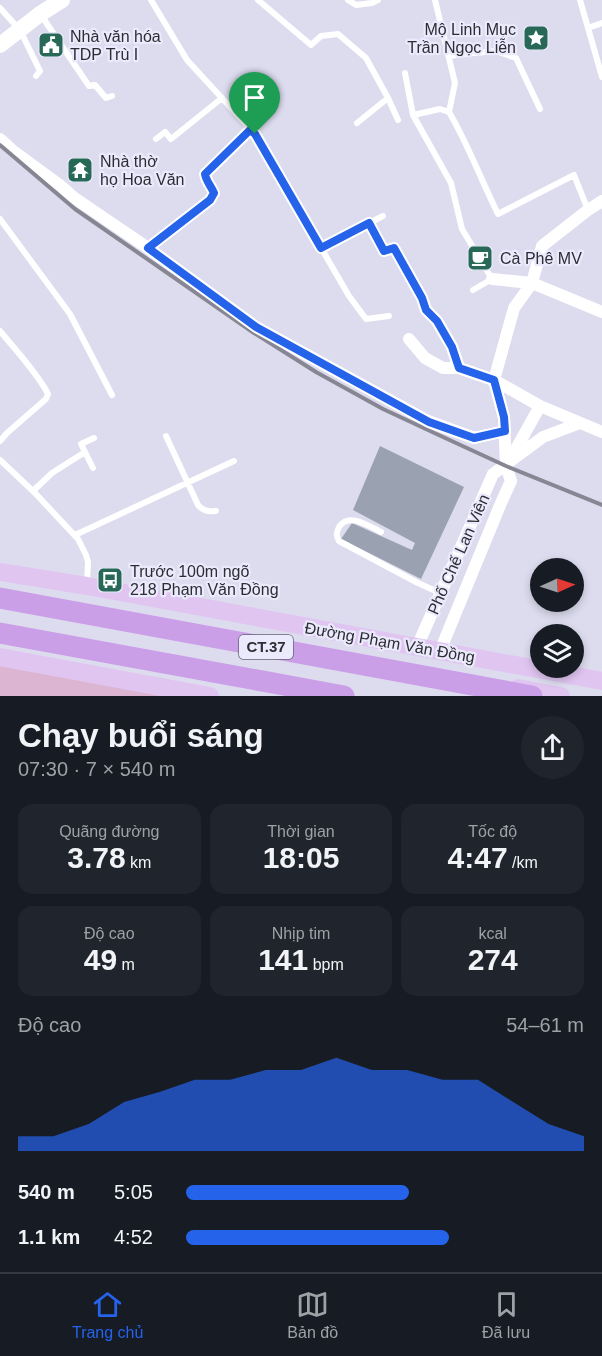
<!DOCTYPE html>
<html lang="vi">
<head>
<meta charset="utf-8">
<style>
  body { margin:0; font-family:Arial,sans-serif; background:#20242c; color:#f1f3f6; height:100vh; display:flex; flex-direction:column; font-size:22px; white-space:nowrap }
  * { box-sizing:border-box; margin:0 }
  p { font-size:20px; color:#9ea1a6 }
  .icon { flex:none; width:33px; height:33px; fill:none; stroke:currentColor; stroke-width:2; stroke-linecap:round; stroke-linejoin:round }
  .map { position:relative; height:696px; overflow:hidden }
  .panel { display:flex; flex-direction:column; background:#171b24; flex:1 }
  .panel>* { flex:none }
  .needle { width:39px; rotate:87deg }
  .controls { position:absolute; left:530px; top:558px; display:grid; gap:12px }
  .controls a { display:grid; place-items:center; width:54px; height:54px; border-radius:50%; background:#171b24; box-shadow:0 3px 9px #0003; font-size:30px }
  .pin { position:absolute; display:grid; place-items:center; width:51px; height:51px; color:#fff; margin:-62px -26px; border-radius:50% 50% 50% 0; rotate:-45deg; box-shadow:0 0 6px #0007 }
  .pin .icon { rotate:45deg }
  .round { display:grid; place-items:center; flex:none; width:63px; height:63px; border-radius:32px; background:#20242c }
  .headline { display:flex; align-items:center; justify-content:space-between; height:102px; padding:0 18px }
  h1 { font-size:33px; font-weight:700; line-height:45px }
  .stats { display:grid; grid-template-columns:repeat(3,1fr); gap:9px; height:102px; padding:6px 18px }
  .stats div { display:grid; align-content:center; border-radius:15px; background:#20242c; text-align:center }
  .stats b { font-size:30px; font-weight:700 }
  .stats small { font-size:16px; font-weight:400 }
  .stats p { font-size:16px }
  .chart { height:168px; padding:12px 18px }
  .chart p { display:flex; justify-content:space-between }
  .chart svg { width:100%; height:108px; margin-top:6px; fill:#2563eb; opacity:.7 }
  ul { padding:0 18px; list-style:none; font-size:20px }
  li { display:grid; grid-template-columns:96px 72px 1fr; align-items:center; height:45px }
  li i { height:15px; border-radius:8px; background:#2563eb }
  .tab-bar { display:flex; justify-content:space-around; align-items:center; height:84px; border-top:2px solid #363941; background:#171b24; font-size:16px; color:#9ea1a6 }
  .tab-bar a { display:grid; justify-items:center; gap:3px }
  .tab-bar .current { color:#2563eb }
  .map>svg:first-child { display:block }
  .green { fill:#dcb5d2 }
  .building { fill:#9aa2b2 }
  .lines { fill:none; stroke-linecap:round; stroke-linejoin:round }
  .lane { stroke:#fff; stroke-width:6 }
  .street { stroke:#fff; stroke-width:12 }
  .secondary { stroke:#fff; stroke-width:16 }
  .primary { stroke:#e0c5f1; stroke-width:18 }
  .highway { stroke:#cb9ee8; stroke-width:21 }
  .rail { stroke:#878693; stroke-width:4 }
  .route-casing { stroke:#fff; stroke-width:12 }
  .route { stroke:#2563eb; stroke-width:8 }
  .labels { text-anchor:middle; stroke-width:4.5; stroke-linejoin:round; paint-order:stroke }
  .shield { fill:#ebeafc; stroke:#666670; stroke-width:1.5 }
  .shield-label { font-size:15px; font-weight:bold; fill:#2d2d34 }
  .poi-label { font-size:16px; fill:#2d2d34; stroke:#ebeafc; text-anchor:start }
  .street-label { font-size:16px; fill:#2d2d34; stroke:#ebeafc }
</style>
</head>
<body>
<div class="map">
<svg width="602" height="696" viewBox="0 0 602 696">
  <rect width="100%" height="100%" fill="#dddcef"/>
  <!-- green -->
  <path class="green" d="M0,664l183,32h-183z"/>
  <!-- building -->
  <path class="building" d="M380,446l84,41 -43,92 -80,-40 11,-16 60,27 3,-7 -62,-33z"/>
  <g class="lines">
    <!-- lane -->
    <path class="lane" d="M151,0l36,60 68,74 94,162 17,23 23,-3
      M258,0l53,45 10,-9 17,-2 28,24 22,40 -31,25
      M348,0l8,5 16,-2 6,-3
      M435,0l20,83 -6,29
      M580,0l22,77
      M0,8l20,22 20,41 -4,5
      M41,15l48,71 6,-1 11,13 6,-2
      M588,28l14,-5
      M449,56l25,-3 22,-2 20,7 24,51
      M405,73l8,42 38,68 11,46 30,50 -19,11
      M388,98l10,22
      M413,115l27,-6 9,3c19,32 32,68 49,102l76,-39 14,35
      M156,139l9,-7 6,7 51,-41
      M0,219l70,95 42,81
      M369,223l14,-7
      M321,247l48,-24 15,28 10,-3 28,50 4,12
      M148,248l62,-48 4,-7c-3,-7 -8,-12 -9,-19l45,-44
      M0,331c14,17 39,44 48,63l-2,5 -39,34 -7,8
      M166,436l32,69c5,6 11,7 18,6
      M0,460l35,33 43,46 8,16 2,7 -1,22
      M93,468l-12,-24 13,-6
      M33,491l19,-18 33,-21
      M381,532c-12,-6 -32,-20 -42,-5 -3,6 -3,9 0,14l77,41 24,11
      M75,535l159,-74"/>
    <!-- street -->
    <path class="street" d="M0,139l12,11 49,36 12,11 75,51 108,79 172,94 46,17 31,-7
      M492,279l40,4 70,29
      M426,310l11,11 15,26 7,21
      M409,339l16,19 18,10h16l35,12 10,38 2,48 5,15 -10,22 -61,148
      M540,406l62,26
      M507,465l33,-59 -46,-26 20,-72 18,-25 10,-37 46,-36 14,-9
      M417,647l76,-173 50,-37 37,-14"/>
    <!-- secondary -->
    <path class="secondary" d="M0,45l40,-31 22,-14"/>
    <!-- primary -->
    <path class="primary" d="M0,572l87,14 515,95
      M0,657l210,39
      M518,688l43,8"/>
    <!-- highway -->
    <path class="highway" d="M0,598l532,98
      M0,633l344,63"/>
    <!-- rail -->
    <path class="rail" d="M0,145l75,64 179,124 62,39 67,37 60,28 63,29 96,39"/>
  </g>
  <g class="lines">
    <!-- route casing -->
    <g class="route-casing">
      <path id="route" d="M250,130l5,4 66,114 48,-25 15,28 10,-3 28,50 4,12 11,11 15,26 7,21 35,12 10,37 1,14 -31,7 -45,-16 -173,-95 -108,-79 62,-48 4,-7c-3,-7 -8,-12 -9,-19z"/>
    </g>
    <!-- route -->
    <use href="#route" class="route"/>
  </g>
  <!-- icons -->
  <defs>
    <g id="sight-square" transform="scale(1.35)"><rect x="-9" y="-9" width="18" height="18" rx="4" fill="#286856" stroke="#ebeafc"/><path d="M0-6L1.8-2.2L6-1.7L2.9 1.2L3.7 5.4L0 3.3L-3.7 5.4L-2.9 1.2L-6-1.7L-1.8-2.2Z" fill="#fff"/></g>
    <g id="civic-square" transform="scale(1.35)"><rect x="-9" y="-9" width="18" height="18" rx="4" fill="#286856" stroke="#ebeafc"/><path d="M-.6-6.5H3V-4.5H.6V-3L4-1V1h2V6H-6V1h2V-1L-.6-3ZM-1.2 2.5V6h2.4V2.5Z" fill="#fff"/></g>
    <g id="temple-square" transform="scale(1.35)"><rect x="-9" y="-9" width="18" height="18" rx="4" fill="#286856" stroke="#ebeafc"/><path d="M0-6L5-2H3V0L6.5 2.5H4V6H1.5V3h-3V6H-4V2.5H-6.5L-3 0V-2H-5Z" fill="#fff"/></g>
    <g id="cafe-square" transform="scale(1.35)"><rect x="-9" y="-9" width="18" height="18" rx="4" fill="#286856" stroke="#ebeafc"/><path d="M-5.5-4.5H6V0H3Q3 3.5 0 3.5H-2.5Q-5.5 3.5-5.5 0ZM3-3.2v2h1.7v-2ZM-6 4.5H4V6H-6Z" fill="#fff"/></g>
    <g id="bus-square" transform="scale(1.35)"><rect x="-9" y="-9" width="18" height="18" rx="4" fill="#286856" stroke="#ebeafc"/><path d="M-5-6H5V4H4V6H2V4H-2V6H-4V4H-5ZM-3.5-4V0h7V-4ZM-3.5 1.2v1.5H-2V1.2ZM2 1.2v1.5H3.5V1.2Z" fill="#fff"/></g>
  </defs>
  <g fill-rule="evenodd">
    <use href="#sight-square" x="536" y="38"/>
    <use href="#civic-square" x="51" y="45"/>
    <use href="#temple-square" x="80" y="170"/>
    <use href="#cafe-square" x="480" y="258"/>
    <use href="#bus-square" x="110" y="580"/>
  </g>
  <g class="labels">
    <!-- shield labels -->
    <rect class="shield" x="239" y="635" width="54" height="24" rx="4.5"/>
    <g class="shield-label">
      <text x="266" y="652">CT.37</text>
    </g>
    <!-- poi labels -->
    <g class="poi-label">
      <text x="516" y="35" text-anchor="end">Mộ Linh Mục<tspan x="516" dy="18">Trần Ngọc Liễn</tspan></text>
      <text x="70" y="42">Nhà văn hóa<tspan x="70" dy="18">TDP Trù I</tspan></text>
      <text x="100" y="167">Nhà thờ<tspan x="100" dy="18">họ Hoa Văn</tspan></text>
      <text x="500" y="264">Cà Phê MV</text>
      <text x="130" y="577">Trước 100m ngõ<tspan x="130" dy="18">218 Phạm Văn Đồng</tspan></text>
    </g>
    <!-- street labels -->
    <g class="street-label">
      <text transform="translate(458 554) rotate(-66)" y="6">Phố Chế Lan Viên</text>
      <text transform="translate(390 642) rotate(10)" y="6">Đường Phạm Văn Đồng</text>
    </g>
  </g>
</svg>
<div class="controls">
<a><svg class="needle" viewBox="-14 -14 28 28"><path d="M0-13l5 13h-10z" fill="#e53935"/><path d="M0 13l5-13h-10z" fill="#9ea1a6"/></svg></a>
<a><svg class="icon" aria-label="layers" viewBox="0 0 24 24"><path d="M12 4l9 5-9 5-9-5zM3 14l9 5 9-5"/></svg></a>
</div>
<div class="pin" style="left:255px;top:134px;background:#1e9e55"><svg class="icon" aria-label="arrive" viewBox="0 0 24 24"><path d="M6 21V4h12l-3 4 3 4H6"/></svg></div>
</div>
<section class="panel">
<div class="headline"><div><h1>Chạy buổi sáng</h1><p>07:30 · 7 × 540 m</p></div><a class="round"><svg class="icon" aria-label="share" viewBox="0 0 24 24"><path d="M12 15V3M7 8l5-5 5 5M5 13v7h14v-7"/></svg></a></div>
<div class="stats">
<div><p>Quãng đường</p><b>3.78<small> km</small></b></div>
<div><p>Thời gian</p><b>18:05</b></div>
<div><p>Tốc độ</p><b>4:47<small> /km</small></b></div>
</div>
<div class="stats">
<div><p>Độ cao</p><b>49<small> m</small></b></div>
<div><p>Nhịp tim</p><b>141<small> bpm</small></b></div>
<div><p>kcal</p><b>274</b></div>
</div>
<div class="chart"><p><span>Độ cao</span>54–61 m</p>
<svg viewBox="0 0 160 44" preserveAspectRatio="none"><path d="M0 44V38L10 38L20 33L30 24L40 20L50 15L60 15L70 11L80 11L90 6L100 11L110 11L120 15L130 15L140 24L150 33L160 38V44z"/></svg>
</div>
<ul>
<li><b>540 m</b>5:05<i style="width:56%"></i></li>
<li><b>1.1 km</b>4:52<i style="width:66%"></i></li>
</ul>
</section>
<nav class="tab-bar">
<a class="current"><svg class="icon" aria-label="home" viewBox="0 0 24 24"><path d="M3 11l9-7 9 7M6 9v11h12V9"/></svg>Trang chủ</a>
<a><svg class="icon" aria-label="map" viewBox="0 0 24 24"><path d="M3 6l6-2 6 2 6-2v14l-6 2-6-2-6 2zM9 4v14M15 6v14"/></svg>Bản đồ</a>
<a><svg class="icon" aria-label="saved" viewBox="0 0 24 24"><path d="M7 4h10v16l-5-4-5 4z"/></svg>Đã lưu</a>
</nav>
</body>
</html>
